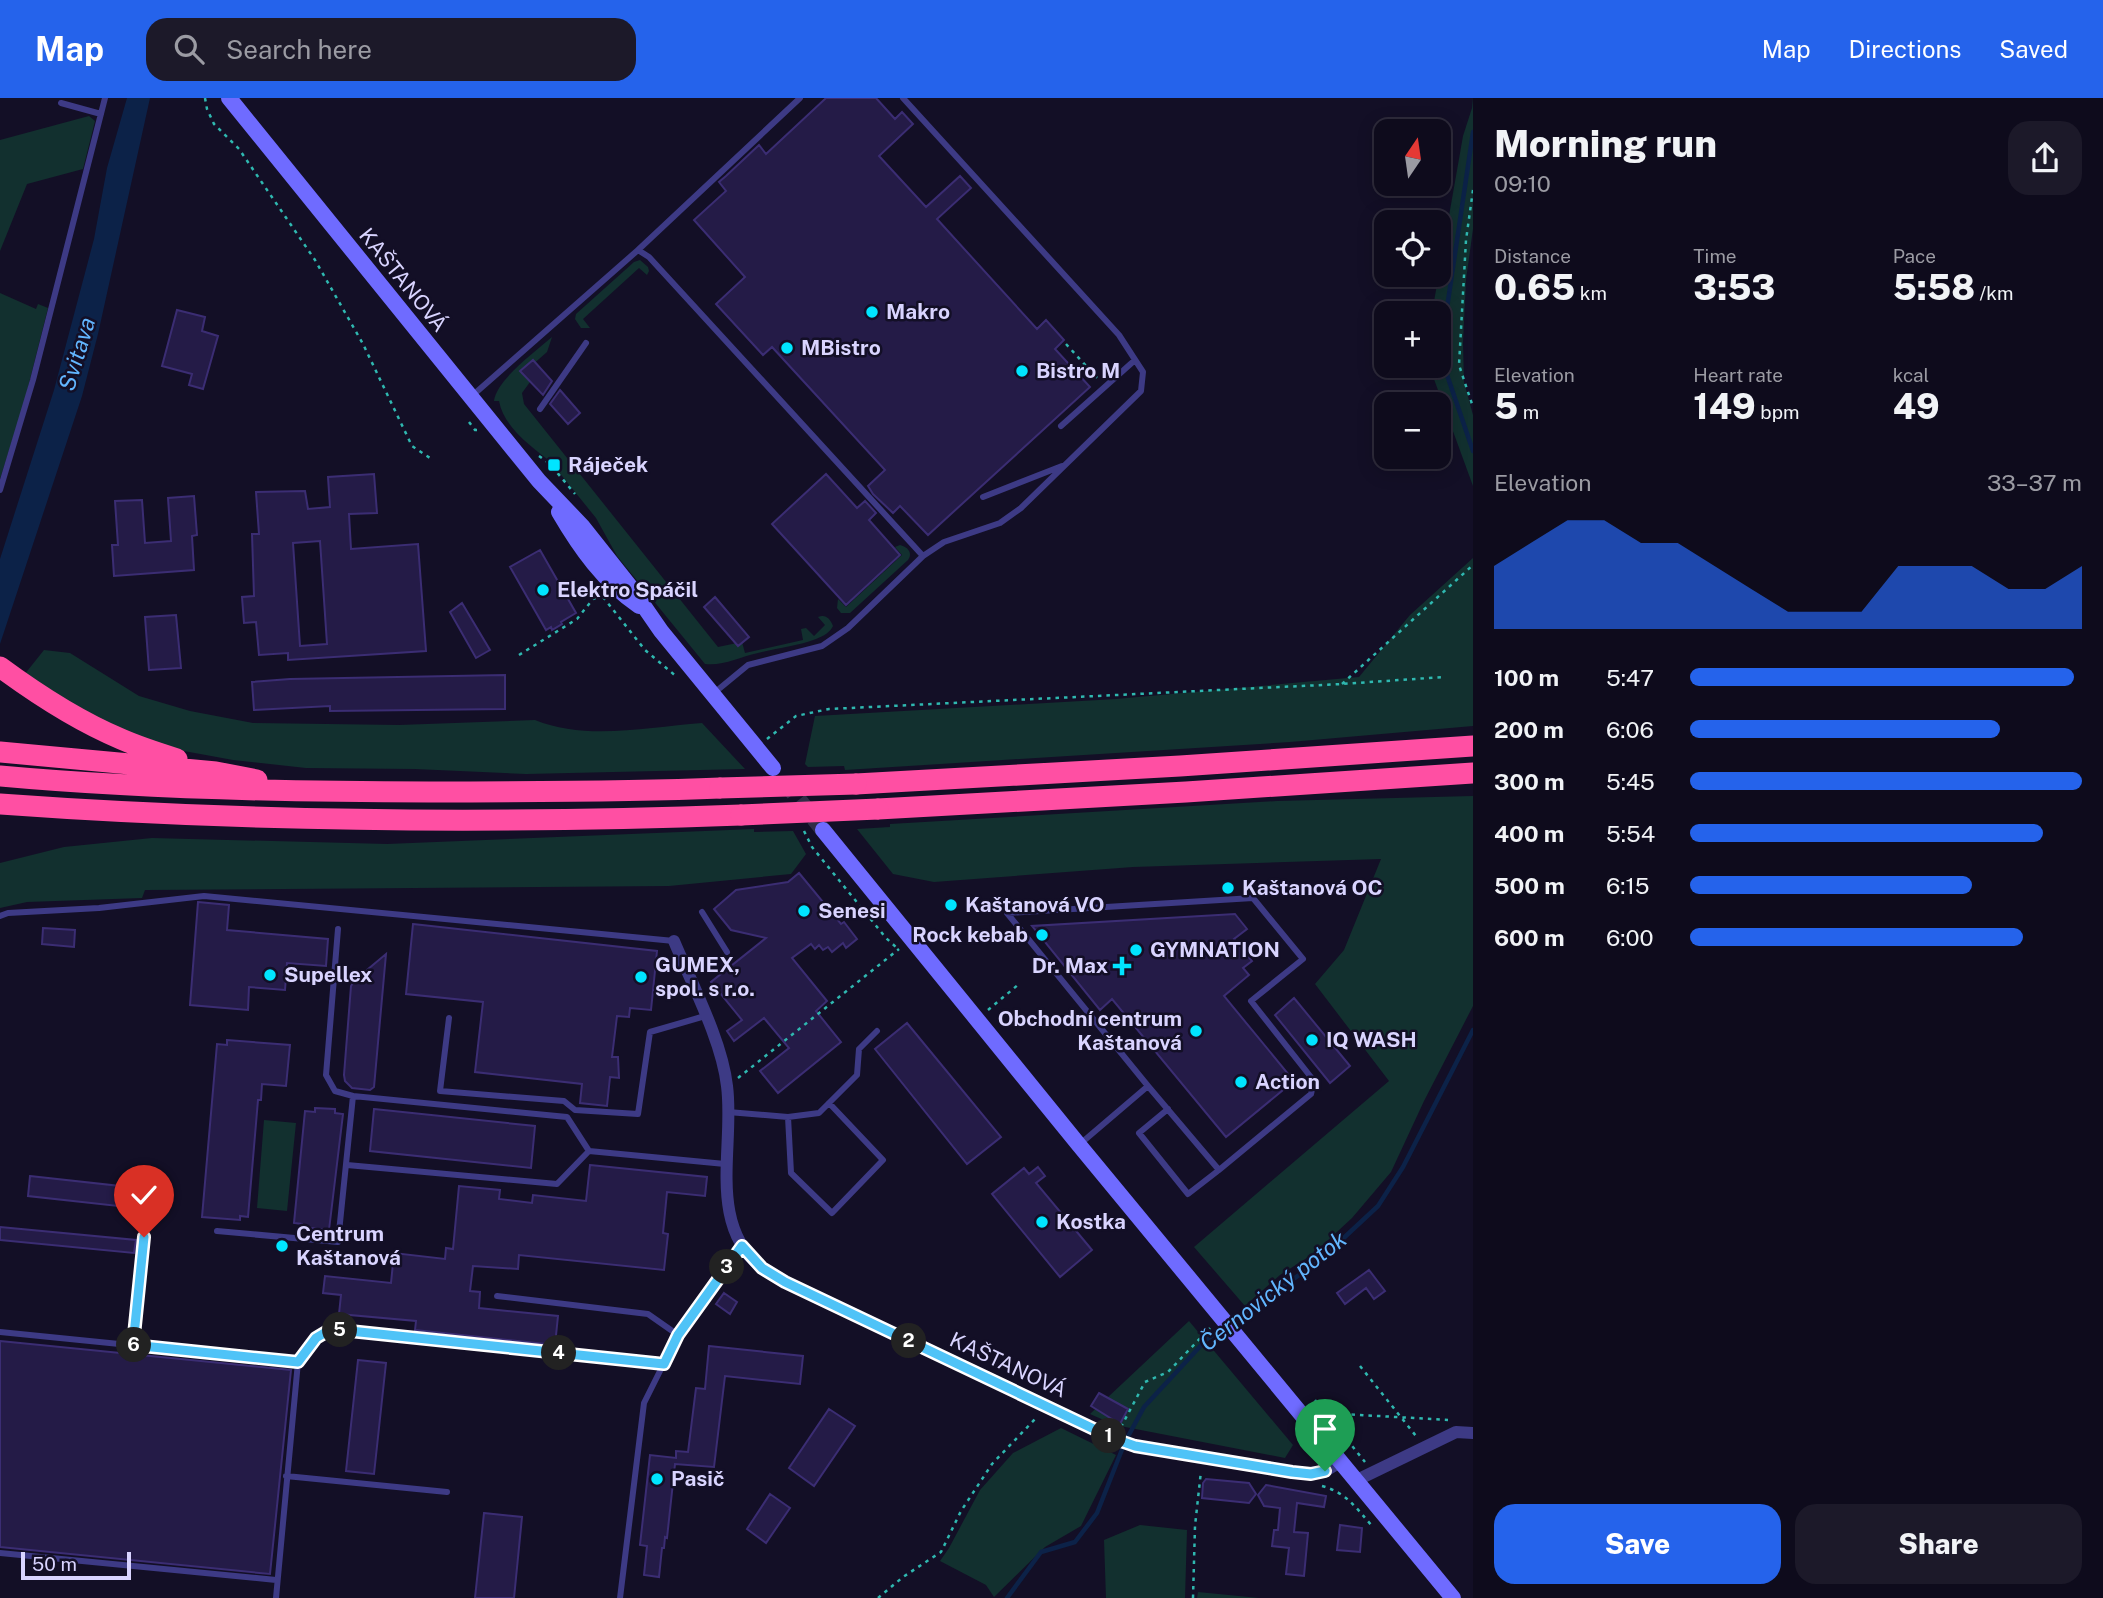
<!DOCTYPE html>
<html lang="en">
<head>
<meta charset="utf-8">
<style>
  body { margin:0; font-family:"Public Sans",sans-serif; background:#1c1929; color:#f1f3f6; height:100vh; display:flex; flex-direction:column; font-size:26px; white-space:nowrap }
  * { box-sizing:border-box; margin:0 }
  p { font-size:23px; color:#9b9ba3 }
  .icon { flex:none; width:38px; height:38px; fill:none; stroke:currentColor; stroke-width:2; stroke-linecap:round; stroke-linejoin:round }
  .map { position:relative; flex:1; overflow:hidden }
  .sheet { display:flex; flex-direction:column; background:#0e0b1c; width:630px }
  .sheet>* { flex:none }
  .needle { width:46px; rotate:13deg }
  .tools { position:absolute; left:1374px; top:21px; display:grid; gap:14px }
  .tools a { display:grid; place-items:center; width:77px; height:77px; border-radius:14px; background:#0e0b1c; box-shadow:0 4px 18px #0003,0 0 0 2px #2e2b3b; font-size:35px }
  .scale { position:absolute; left:21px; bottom:18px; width:110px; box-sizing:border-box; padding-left:7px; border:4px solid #d9d4ff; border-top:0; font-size:19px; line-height:24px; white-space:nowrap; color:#d9d4ff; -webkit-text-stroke:5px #130f26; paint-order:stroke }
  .pin { position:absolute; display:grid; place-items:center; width:60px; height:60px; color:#fff; margin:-72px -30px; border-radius:50% 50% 50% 0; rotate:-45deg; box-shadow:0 0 7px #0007 }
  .pin .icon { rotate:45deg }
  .km { position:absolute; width:35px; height:35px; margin:-18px; border-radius:50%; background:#222; color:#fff; font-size:19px; line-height:35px; text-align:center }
  .round { display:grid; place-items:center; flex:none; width:74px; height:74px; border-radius:21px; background:#1c1929 }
  .head { display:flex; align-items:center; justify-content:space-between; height:119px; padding:0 21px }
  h1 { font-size:38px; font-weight:800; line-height:52px }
  .figures { display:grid; grid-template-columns:repeat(3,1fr); gap:10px; height:119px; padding:7px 21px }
  .figures div { display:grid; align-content:center }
  .figures b { font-size:35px; font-weight:800 }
  .figures small { font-size:19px; font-weight:400 }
  .figures p { font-size:19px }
  .chart { height:196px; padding:14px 21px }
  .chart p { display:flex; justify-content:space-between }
  .chart svg { width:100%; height:126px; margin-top:7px; fill:#2563eb; opacity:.7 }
  .action { display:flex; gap:14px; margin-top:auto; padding:14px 21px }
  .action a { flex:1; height:80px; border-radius:21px; background:#2563eb; color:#fff; font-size:28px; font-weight:800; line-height:80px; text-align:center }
  .action a+a { background:#1c1929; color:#f1f3f6 }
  ul { padding:0 21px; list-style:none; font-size:23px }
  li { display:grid; grid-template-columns:112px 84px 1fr; align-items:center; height:52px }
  li i { height:18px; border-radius:9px; background:#2563eb }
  header { display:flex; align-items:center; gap:42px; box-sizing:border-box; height:98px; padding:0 35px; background:#2563eb; color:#fff }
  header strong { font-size:33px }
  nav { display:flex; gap:38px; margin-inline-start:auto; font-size:24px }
  .search { width:490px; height:63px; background:#1c1929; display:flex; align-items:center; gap:18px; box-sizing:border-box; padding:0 24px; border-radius:21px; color:#9b9ba3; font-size:26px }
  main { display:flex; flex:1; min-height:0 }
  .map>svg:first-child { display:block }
  .green { fill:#12302f }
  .water { fill:#0c2248 }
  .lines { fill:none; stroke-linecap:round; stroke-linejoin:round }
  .stream { stroke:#0c2248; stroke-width:4.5 }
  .building { fill:#241b47; stroke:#3b2d73; stroke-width:2; fill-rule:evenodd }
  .secondary-tunnel { stroke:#312d47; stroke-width:16; stroke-dasharray:16 8; stroke-linecap:butt }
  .path { stroke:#2fb8b0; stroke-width:2.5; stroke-dasharray:3.5 5; stroke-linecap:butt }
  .lane { stroke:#3d3a85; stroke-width:6 }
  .street { stroke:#3d3a85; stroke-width:12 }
  .secondary { stroke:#6f6bff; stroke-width:16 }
  .highway { stroke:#ff4fa3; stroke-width:21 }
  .highway-bridge { stroke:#ff4fa3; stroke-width:21 }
  .route-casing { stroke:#fff; stroke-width:14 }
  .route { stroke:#4fc3f7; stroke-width:9 }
  .poi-dot { fill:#00e5ff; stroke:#130f26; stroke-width:2.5 }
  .labels { text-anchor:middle; stroke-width:5; stroke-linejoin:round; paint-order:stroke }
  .street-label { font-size:21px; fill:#d9d4ff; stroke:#130f26 }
  .poi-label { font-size:21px; font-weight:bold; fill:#d9d4ff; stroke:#130f26; text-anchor:start }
  .water-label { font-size:23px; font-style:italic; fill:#62b6ff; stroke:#130f26 }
</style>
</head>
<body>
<header>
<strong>Map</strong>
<div class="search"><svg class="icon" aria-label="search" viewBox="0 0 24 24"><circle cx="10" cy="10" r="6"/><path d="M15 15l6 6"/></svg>Search here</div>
<nav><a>Map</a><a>Directions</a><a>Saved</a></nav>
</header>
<main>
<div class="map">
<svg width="1473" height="1500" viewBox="0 0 1473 1500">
  <rect width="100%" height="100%" fill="#130f26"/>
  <!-- green -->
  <path class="green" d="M1473,0v131l-7,51 -3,63 1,39 9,33v71l-42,-115v-5h7v-53h-6l31,-177 9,-28z
    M89,18l6,5 -12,48 -56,15 -27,67v-111z
    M640,162l8,7 1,4 -2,4 -8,-7 -56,51 7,9h-9l-6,-9 1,-5 58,-52z
    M0,195l36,16 2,-5 10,4 -24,95 -24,76z
    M552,239l-5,15 -25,22 8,8 -8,11 2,11 194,243 24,-5 3,11 58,-13 -2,-11 5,-1 8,8 11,-11 -7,-8c8,-3 12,2 15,9 -3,6 -9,10 -17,13 -18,7 -39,9 -58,14 -19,4 -34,13 -53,11l-88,-108 -21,-38 -38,-47 3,-3 -6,-7 -3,2c-20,-16 -48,-35 -53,-62h-5c3,-22 41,-49 58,-64z
    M900,447c8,2 13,8 8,15l-58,53h-9l-4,-5 1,-9 8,8 56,-52 -7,-8z
    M1473,460v168l-183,16 -445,28 -1,-4 -36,1 -3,-3 10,-48 301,-17 243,-22 51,-62z
    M44,552l26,3 69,43 51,15 63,12 146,2 136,-5c51,21 113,7 167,3l43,46 -219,5 -111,-5 -109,-1 -73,-8 -60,-11 -53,-20 -71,-34 -25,-20z
    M1473,698v210l-49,95 -33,71 -39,46 -39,36 -33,21 -35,31 -51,-59 195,-166 -74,-97 29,-34 37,-91 -248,8 -199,15 -41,-8 -36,-45 33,-2v-3l387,-23z
    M754,731v3l39,-1 13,23 -15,20 -122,12 -524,4 -3,8 -115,4 -27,6v-45l64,-16 88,-9 235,6z
    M264,1022l32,3 -9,88 -30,-3z
    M1189,1223l104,124 -8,13 -170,-33 -25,-11z
    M1061,1330l55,27 -35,71 -36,21 -51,50 -8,-12 -46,-24 9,-13 31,-58 33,-37z
    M1140,1427l47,5 -2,68h-79l-2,-58z
    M1198,1494l61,6h-62z"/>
  <!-- water -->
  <path class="water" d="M127,0h23l-52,236 -16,62 -82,248v-85l54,-169 40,-151 13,-71z"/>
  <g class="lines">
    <!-- stream -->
    <path class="stream" d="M1473,34l-30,203 3,37 27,79
      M1231,1225l88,-62 59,-55 25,-39 70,-137
      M1007,1500l34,-46 34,-10 22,-29 28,-71 19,-35 62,-67 18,-12"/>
  </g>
  <!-- building -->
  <path class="building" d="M826,0h50l19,21 7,-7 11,12 -34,32 47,51 34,-31 11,12 -34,31 100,110 9,-9 18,20 -9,9 35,38 -162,148 -28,-29 -7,7 -20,-19 -5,-8 17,-16 -113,-123 -9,8 -47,-51 29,-27 -51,-57 32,-29 -7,-9 7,-6 33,-31 7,9z
    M177,212l28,7 -3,14 16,5 -15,53 -14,-4 3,-11 -30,-8z
    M533,262l19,21 -9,14 -23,-24z
    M560,292l20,23 -12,11 -18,-20z
    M374,376l3,39 -28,1 2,35 67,-5 8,107 -138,9v-7l-29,2 -3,-33 -12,1 -2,-26 12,-1 -2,-62h7l-3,-42 49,-1 3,18 22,-2 -2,-30zM320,443l7,103 -27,2 -7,-103z
    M826,376l31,34 8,-7 11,12 -7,7 31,35 -54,50 -74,-81z
    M194,398l3,39 -5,1 2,34 -80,6 -2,-31h6l-3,-44 27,-1 3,43 26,-2 -3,-43z
    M540,452l36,63 -15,9 1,2 -10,6 -1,-3 -5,3 -36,-63z
    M715,499l34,40 -11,9 -34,-39z
    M462,505l28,47 -14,8 -26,-46z
    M176,517l5,53 -32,2 -4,-53z
    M505,577v34l-175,2v-5l-76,4 -2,-28 38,-3z
    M799,775l42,51 3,-2 13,17 -11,9 -3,-5 -11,9 -4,-5 -5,3 -4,-5 -4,4 -4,-5 -19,14 35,43 -11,10 25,31 -63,51 -18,-22 29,-23 -25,-30 -30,23 -7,-10 15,-11 -31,-38 55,-44 -35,-8 -17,-21 22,-19 52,-8z
    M198,804l31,3 -2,25 101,9 -2,27 -39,-3 -2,27 -36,-3 -1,23 -58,-5z
    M1235,816l12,15 -13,10 18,22 -9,7 6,7 -25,21 70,85 -68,56 -114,-138 -12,11 -68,-84z
    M413,826l244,27 -6,59 -21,-2 -1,9 -12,-1 -5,41h6l1,21 -9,-1 -3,29 -27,-3 2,-19 -107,-12 8,-70 -77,-8z
    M43,830l32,2 -1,17 -32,-3z
    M386,856l-12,133 -4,3 -18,-2 -7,-7 -1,-6 7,-89 4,-6z
    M1294,900l56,68 -20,17 -55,-68z
    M907,925l94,114 -34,27 -92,-115z
    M227,942l63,5 -4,41 -24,-2 -1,16h-3l-10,117 -8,-1v4l-38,-3 15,-173 10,1z
    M315,1010l20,1v4l8,1 -14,116 -27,-3v-3l-8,-1 11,-112 10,1z
    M374,1011l161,17 -4,42 -161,-17z
    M590,1067l117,12 -2,19 -38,-4 -4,41 5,1 -4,36 -145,-15 -1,14 -45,-3 -3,25 10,1 -1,16 79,8 -3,29 -140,-15 1,-9 -77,-7 2,-19 -18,-2 2,-17 66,7 3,-30 51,6 1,-11 7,1 6,-63 41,4 -1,9 33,4 1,-8 53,6z
    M1038,1069l7,9 -9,7 56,67 -32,27 -68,-83 32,-26 5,6z
    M30,1078l99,11 -2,20 -99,-11z
    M0,1129l136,13 -2,13 -134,-13z
    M1369,1172l16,21 -11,8 -8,-11 -21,16 -8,-11z
    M724,1195l13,9 -7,12 -14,-10z
    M0,1243l291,29 -21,204 -270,-27z
    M709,1248l94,10 -3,28 -75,-8 -11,91 -39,-3 -8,74 -2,-1 -1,11h-2l-3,29 -15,-2 3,-29 -7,-1 10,-90 26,3v-7l12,1 8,-64 9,1z
    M358,1262l28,3 -12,111 -28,-3z
    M1099,1295l29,16 -8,15 -29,-18z
    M829,1311l26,17 -41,60 -25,-18z
    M1206,1381l43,4 7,11 -7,9 -47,-5 1,-15z
    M1266,1387l60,11 -2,11 -27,-4 -3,29 14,1 -4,43 -18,-2 3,-26 -17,-2 2,-16h4l2,-22 -16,-2 -6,-11z
    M770,1396l20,14 -24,35 -19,-14z
    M484,1415l38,4 -8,81h-39z
    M1340,1427l22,3 -2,24 -23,-2z"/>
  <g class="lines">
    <!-- secondary-tunnel -->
    <path class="secondary-tunnel" d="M784,683l39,49"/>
    <!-- path -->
    <path class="path" d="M205,0l2,11 7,15 25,25 76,111 48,84 49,102 18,12
      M1473,92l-7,50 -7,125 14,42
      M1066,246l32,35
      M469,324l6,8h4
      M539,358l11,8 25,30
      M603,499l42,53 32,27
      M519,557l58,-36 16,-20 10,-4
      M1342,586l131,-119
      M767,641l29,-23 33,-7 513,-25 102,-7
      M804,733l8,16 74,91 11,10
      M988,912l31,-26
      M738,980l161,-129
      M1360,1268l56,70
      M1315,1302l50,62
      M1326,1315l122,7
      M1121,1329l24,-45 23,-10 42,-44
      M1322,1388c25,7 34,22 51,41
      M878,1500l25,-21 38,-25 20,-41 31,-47 45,-47
      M1193,1500l2,-72 6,-55"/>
    <!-- lane -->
    <path class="lane" d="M61,5l40,11
      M638,152l162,-152
      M473,297l165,-145 11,7 274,299
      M540,311l46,-66
      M1061,328l74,-66
      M0,392l33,-110 72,-282
      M983,399l79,-31
      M714,595l34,-28 74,-19 26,-18 75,-72 21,-14 56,-19 21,-15 120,-117 2,-19 -24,-37 -216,-237
      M702,814l25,40
      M0,818l8,-3 91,-5 105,-12 470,45
      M449,920l-9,73 124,10 11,9 63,4 12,-82 55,-16
      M353,998l214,21 22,34
      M1168,1011l-29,24 49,61 31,-24
      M728,1014l60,5 3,56 41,40 51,-53 -54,-57
      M788,1019l31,-4 38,-38 2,-26 18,-18
      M1080,1046l68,-58 71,84 92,-76 3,-13 -63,-80 52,-42 -50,-61 -246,15 141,173
      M347,1067l210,19 32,-33 136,13
      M217,1133l121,11 15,-146 -18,-5 -9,-16 12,-146
      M497,1198l151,18 30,21
      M0,1234l298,30
      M133,1247l14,-137
      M286,1378l161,16
      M0,1455l276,27
      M276,1500l22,-236 18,-24 15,-9 333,35
      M620,1500l24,-195 34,-68 64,-89"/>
    <!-- street -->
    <path class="street" d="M674,843c18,43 48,100 53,145 8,60 -21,139 36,183 7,5 15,9 22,13l330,157 20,7 168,28 22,-3 15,-9
      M1355,1383l101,-49 17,1"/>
    <!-- secondary -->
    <path class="secondary" d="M229,0l310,383 43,45 50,63 29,42 112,137
      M559,414c21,36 45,70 80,94
      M823,732l256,315 374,453"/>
    <!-- highway -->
    <path class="highway" d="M0,569c38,28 78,54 121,72 18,8 37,14 56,20
      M0,654l216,20 41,8
      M0,678c142,13 286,16 429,16 97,0 194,0 291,-4
      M856,686l324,-18 293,-20
      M0,706c247,18 494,20 741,11
      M878,711l308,-17 287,-19"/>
    <!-- highway-bridge -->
    <path class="highway-bridge" d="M720,690l136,-4
      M741,717l137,-6"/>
  </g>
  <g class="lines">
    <!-- route casing -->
    <g class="route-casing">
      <path id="route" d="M144,1139l-11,108 165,17 18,-24 15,-9 333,35 14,-29 64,-89 20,22 23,14 330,157 20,7 157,26 19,2 14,-3"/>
    </g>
    <!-- route -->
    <use href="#route" class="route"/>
  </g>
  <!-- markers -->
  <g class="poi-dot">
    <circle cx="872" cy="214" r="7"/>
    <circle cx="787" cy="250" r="7"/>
    <circle cx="1022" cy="273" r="7"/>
    <rect x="547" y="360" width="14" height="14" rx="3.5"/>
    <circle cx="543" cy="492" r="7"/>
    <circle cx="1228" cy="790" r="7"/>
    <circle cx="951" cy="807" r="7"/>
    <circle cx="804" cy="813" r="7"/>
    <circle cx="1042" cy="837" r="7"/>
    <circle cx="1136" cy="852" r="7"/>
    <path d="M1118.5 857.5h7v7h7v7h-7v7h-7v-7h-7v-7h7z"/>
    <circle cx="270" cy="877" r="7"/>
    <circle cx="641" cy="879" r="7"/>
    <circle cx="1196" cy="933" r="7"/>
    <circle cx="1312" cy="942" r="7"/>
    <circle cx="1241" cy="984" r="7"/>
    <circle cx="1042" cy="1124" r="7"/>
    <circle cx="282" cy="1148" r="7"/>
    <circle cx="657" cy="1381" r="7"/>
  </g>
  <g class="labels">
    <!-- street labels -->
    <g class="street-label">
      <text transform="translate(403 182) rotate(51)" y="7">KAŠTANOVÁ</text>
      <text transform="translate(1008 1267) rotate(25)" y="7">KAŠTANOVÁ</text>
    </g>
    <!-- poi labels -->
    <g class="poi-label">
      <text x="886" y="221">Makro</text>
      <text x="801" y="257">MBistro</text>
      <text x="1036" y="280">Bistro M</text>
      <text x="568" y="374">Ráječek</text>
      <text x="557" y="499">Elektro Spáčil</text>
      <text x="1242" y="797">Kaštanová OC</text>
      <text x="965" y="814">Kaštanová VO</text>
      <text x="818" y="820">Senesi</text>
      <text x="1028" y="844" text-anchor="end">Rock kebab</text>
      <text x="1150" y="859">GYMNATION</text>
      <text x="655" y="874">GUMEX,<tspan x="655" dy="24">spol. s r.o.</tspan></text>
      <text x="1108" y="875" text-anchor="end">Dr. Max</text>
      <text x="284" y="884">Supellex</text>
      <text x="1182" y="928" text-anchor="end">Obchodní centrum<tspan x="1182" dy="24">Kaštanová</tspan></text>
      <text x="1326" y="949">IQ WASH</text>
      <text x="1255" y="991">Action</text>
      <text x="1056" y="1131">Kostka</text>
      <text x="296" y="1143">Centrum<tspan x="296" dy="24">Kaštanová</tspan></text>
      <text x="671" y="1388">Pasič</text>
    </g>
    <!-- water labels -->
    <g class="water-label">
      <text transform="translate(77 256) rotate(-73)" y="8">Svitava</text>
      <text transform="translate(1273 1193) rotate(-38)" y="8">Černovický potok</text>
    </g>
  </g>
</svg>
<div class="tools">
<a><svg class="needle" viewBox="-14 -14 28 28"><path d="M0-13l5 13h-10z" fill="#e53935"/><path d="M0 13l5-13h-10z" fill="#9b9ba3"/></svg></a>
<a><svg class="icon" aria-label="locate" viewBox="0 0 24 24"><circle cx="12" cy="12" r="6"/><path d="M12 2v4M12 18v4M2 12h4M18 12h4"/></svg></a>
<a>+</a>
<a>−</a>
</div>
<div class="scale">50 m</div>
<div class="pin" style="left:1325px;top:1373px;background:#1e9e55"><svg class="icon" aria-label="arrive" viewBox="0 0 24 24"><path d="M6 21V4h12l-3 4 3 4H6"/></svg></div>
<div class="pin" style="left:144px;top:1139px;background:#d93025"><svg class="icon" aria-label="check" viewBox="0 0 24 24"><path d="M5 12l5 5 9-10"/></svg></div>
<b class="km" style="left:1109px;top:1338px">1</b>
<b class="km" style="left:909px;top:1243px">2</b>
<b class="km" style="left:727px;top:1169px">3</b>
<b class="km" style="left:559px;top:1255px">4</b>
<b class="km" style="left:340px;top:1232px">5</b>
<b class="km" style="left:134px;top:1247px">6</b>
</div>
<section class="sheet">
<div class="head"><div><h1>Morning run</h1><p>09:10</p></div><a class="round"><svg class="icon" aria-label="share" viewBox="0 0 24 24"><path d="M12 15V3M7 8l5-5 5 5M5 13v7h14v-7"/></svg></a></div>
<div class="figures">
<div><p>Distance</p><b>0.65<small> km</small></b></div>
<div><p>Time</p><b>3:53</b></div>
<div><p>Pace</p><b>5:58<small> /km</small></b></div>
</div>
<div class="figures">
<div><p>Elevation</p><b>5<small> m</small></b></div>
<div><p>Heart rate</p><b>149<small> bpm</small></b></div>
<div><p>kcal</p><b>49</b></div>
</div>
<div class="chart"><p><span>Elevation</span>33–37 m</p>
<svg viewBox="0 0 160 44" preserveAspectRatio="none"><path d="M0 44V22L10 14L20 6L30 6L40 14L50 14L60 22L70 30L80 38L90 38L100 38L110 22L120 22L130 22L140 30L150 30L160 22V44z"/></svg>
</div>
<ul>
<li><b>100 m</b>5:47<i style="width:98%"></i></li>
<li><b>200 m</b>6:06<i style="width:79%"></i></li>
<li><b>300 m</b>5:45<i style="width:100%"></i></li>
<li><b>400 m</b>5:54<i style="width:90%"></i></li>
<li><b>500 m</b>6:15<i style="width:72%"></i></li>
<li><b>600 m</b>6:00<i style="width:85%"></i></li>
</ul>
<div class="action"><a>Save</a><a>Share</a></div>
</section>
</main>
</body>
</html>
